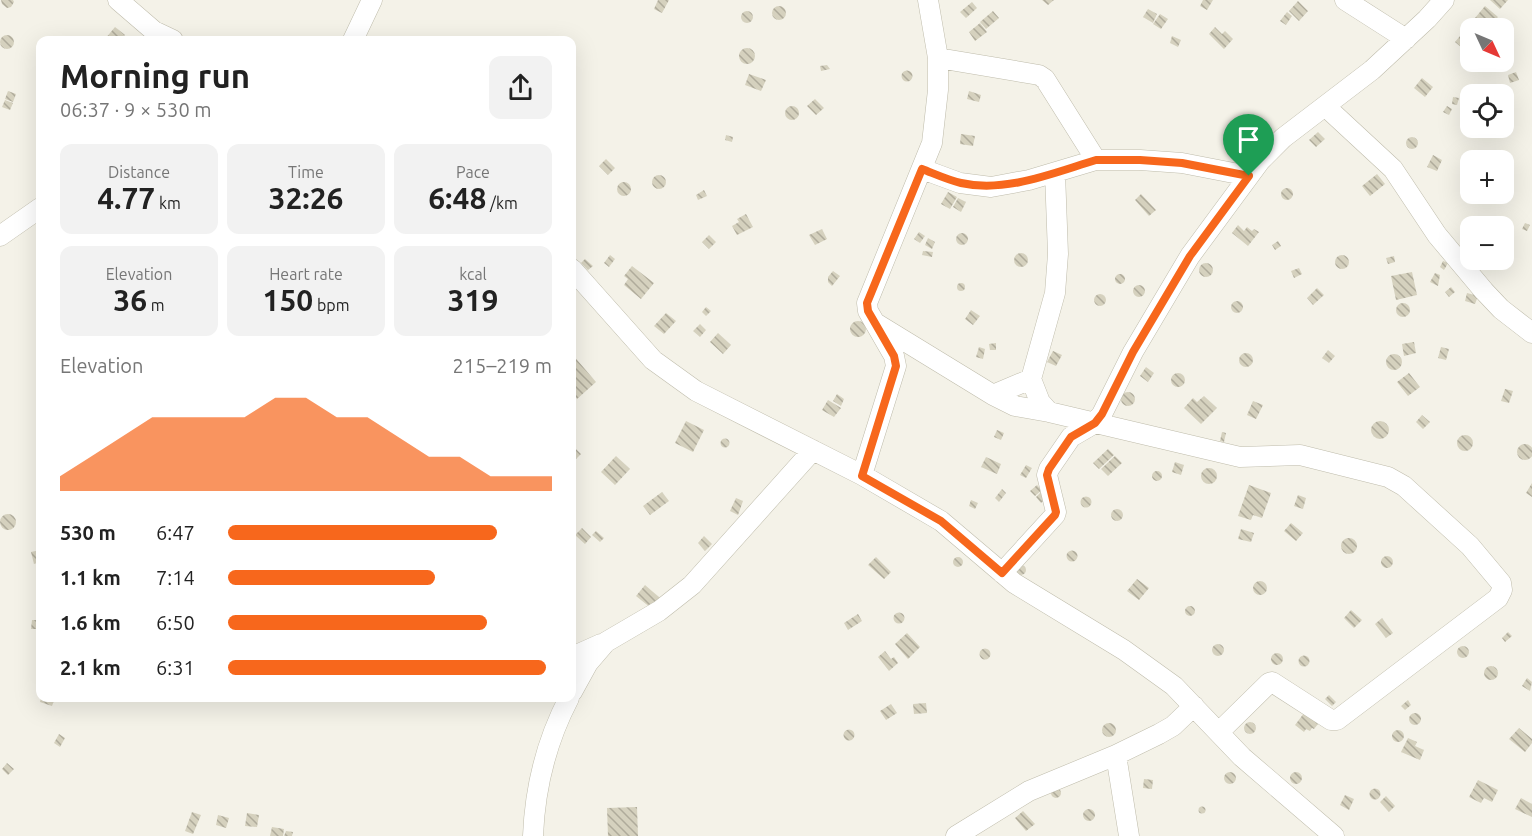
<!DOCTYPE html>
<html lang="en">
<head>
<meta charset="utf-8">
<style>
  body { margin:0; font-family:Ubuntu,sans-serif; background:#f2f2f2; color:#222; height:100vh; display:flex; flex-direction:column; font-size:22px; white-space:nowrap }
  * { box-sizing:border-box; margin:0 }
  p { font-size:20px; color:#767676 }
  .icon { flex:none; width:33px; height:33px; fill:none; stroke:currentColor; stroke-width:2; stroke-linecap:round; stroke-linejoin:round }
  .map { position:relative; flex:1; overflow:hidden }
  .details { position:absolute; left:36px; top:36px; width:540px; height:666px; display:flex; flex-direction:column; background:#fff; border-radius:12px; box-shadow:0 6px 24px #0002 }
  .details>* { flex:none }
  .needle { width:39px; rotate:134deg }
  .tools { position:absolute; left:1460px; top:18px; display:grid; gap:12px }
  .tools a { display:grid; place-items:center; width:54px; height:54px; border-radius:12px; background:#fff; box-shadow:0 6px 24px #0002; font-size:30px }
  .pin { position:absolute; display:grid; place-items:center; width:51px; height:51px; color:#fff; margin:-62px -26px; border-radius:50% 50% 50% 0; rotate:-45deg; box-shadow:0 0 6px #0007 }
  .pin .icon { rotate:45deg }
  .round { display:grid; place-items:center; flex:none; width:63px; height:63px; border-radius:12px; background:#f2f2f2 }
  .overview { display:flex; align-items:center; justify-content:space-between; height:102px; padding:0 24px }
  h1 { font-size:33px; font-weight:600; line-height:45px }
  .stats { display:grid; grid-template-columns:repeat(3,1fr); gap:9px; height:102px; padding:6px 24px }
  .stats div { display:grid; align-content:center; border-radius:12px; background:#f2f2f2; text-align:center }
  .stats b { font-size:30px; font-weight:600 }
  .stats small { font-size:16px; font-weight:400 }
  .stats p { font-size:16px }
  .chart { height:168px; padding:12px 24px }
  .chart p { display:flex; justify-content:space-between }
  .chart svg { width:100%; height:108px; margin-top:6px; fill:#f7671c; opacity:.7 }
  ul { padding:0 24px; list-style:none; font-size:20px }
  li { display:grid; grid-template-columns:96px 72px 1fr; align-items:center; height:45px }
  li i { height:15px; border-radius:8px; background:#f7671c }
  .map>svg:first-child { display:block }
  .building { fill:url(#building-back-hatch) }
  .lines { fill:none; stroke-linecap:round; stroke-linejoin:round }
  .street-casing { stroke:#bfbcab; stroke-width:21 }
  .street { stroke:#fff; stroke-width:20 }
  .route-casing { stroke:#fff; stroke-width:12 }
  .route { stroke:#f7671c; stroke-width:8 }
</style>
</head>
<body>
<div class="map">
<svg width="1532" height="836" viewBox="0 0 1532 836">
  <defs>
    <pattern id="building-back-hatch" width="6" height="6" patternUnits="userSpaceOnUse" patternTransform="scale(1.5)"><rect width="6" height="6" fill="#d5d1be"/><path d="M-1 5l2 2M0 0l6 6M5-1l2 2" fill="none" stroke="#afab9b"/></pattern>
  </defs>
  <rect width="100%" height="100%" fill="#f4f2e8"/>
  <!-- building -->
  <path class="building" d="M1,0h12l1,2 -3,5 -4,1 -5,-4z
    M658,0h11l-7,13 -8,-4z
    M1042,0h12l-6,5z
    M1203,0h10l-6,10 -7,-4z
    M1490,0h18l-8,9z
    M1298,1l10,10 -9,10 -10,-10z
    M972,2l5,6 -11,10 -6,-6z
    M772 13a7 7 0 1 1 14 0a7 7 0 1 1-14 0Z
    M1485,6l13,11 -10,11h-18v22l-2,3 -13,-11z
    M1148,9l9,5 -4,9 -10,-6z
    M741 17a6 6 0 1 1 12 0a6 6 0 1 1-12 0Z
    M993,11l6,7 -13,11 -6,-7z
    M1287,12l5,4 -6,9 -6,-4z
    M1160,14l8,5 -7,10 -8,-5z
    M980,23l7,9 -12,9 -6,-9z
    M115,27l10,8 -5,5h-13l-2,-1z
    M1215,27l7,7 3,-3 8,8 -9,10 -15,-15z
    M0 42a7 7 0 1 1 14 0a7 7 0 1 1-14 0Z
    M1172,36l9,4 -3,7 -8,-4z
    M739 56a8 8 0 1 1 16 0a8 8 0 1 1-16 0Z
    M827,65l3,4 -9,2 -1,-5z
    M901.5 76a5.5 5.5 0 1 1 11 0a5.5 5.5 0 1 1-11 0Z
    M1516,72l3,8 -9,3 -2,-8z
    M749,74l17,6 -5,11 -16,-6z
    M1422,78l11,9 -8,10 -11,-9z
    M8,91l8,3 -3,8 -8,-3z
    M969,91l12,4 -2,7 -12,-3z
    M1453,97l6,1 -2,7 -5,-1z
    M815,99l9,9 -8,7 -9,-9z
    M5,100l8,3 -3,7 -8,-3z
    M785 113a7 7 0 1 1 14 0a7 7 0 1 1-14 0Z
    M1447,106l5,3 -3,6 -6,-3z
    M1318,132l7,7 -9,8 -7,-7z
    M961,134l14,2 -2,10 -13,-2z
    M726,135l7,2 -1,5 -7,-2z
    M1406 143a6 6 0 1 1 12 0a6 6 0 1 1-12 0Z
    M1433,155l9,5 -5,11 -10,-4z
    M606,159l9,9 -7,7 -9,-9z
    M1377,174l8,10 -15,12 -8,-10z
    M652 182a7 7 0 1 1 14 0a7 7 0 1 1-14 0Z
    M617 189a7 7 0 1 1 14 0a7 7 0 1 1-14 0Z
    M1281 194a6 6 0 1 1 12 0a6 6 0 1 1-12 0Z
    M704,190l3,6 -9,4 -2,-5z
    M948,192l9,5 -7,12 -9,-5z
    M1141,194l15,16 -7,6 -14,-16z
    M958,198l8,4 -5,10 -8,-5z
    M746,214l7,13 -16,8 -5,-9 7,-4 -2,-3z
    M1525,223l5,2 -3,6 -5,-2z
    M1238,225l6,6 3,-4 5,4 2,-2 5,3 -11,14 -16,-13z
    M822,229l5,10 -12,6 -6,-10z
    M919,232l6,4 -5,7 -6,-4z
    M956 239a6 6 0 1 1 12 0a6 6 0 1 1-12 0Z
    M709,235l7,7 -7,7 -7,-7z
    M928,238l7,4 -3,7 -7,-4z
    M1278,241l3,5 -6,4 -3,-5z
    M923,251l10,1 -1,5 -10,-2z
    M1014 260a7 7 0 1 1 14 0a7 7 0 1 1-14 0Z
    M610,255l5,4 -6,8 -5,-4z
    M1335 262a7 7 0 1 1 14 0a7 7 0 1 1-14 0Z
    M1394,256l1,6 -7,2 -2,-6z
    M585,259l8,7 -5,4 -7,-7z
    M1443,261l5,2 -4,7 -4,-3z
    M1199 270a7 7 0 1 1 14 0a7 7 0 1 1-14 0Z
    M632,266l22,17 -13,16 -17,-14 4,-6 -4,-3z
    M1299,268l3,6 -8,4 -3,-7z
    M833,271l7,5 -8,10 -4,-4v-5z
    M1412,272l5,23 -21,5 -5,-24z
    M1435,273l5,2 -2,11 -8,-4z
    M1115 279a5 5 0 1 1 10 0a5 5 0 1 1-10 0Z
    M957 287a4 4 0 1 1 8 0a4 4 0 1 1-8 0Z
    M1133 291a6 6 0 1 1 12 0a6 6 0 1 1-12 0Z
    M1451,287l4,5 -6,5 -4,-5z
    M1317,288l7,7 -11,10 -6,-7z
    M1467,293l11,3 -3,8 -10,-3z
    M1094 300a6 6 0 1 1 12 0a6 6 0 1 1-12 0Z
    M1231 307a6 6 0 1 1 12 0a6 6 0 1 1-12 0Z
    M1396 310a7 7 0 1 1 14 0a7 7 0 1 1-14 0Z
    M706,307l5,4 -5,5 -4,-4z
    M971,310l9,6 -7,9 -8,-6z
    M666,313l10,8 -12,13 -10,-8z
    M850 329a8 8 0 1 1 16 0a8 8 0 1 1-16 0Z
    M700,324l6,6 -6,7 -7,-6z
    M718,333l13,12 -8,9 -13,-12z
    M1414,342l2,11 -12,3 -2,-12z
    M996,343v7h-6l-1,-6z
    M979,347l6,2 -2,10 -7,-2z
    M1441,347l8,2 -3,11 -8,-2z
    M1328,350l7,6 -6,7 -7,-5z
    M1053,351l9,4 -6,11 -9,-4z
    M1239 360a7 7 0 1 1 14 0a7 7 0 1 1-14 0Z
    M1386 362a8 8 0 1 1 16 0a8 8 0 1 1-16 0Z
    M572,354l24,28 -19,17 -5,-7z
    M1146,367l8,6 -6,9 -8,-6z
    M1171 380a7 7 0 1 1 14 0a7 7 0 1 1-14 0Z
    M1409,373l11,14 -12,9 -11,-14z
    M1505,389l8,2 -4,12 -8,-2z
    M1121 399a7 7 0 1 1 14 0a7 7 0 1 1-14 0Z
    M837,394l7,5 -3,7 -8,-5z
    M1204,396l13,12 -16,16 -17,-16 9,-10 4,4z
    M828,400l13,8 -7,9 -12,-7z
    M1253,401l10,4 -7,14 -9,-4z
    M1422,415l8,7 -7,7 -7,-7z
    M686,421l18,9 -11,22 -18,-9z
    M1371 430a9 9 0 1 1 18 0a9 9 0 1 1-18 0Z
    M997,430l7,3 -3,7 -7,-3z
    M1222,432l4,1 -2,9 -4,-1z
    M1457 443a8 8 0 1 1 16 0a8 8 0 1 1-16 0Z
    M720.5 443a4.5 4.5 0 1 1 9 0a4.5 4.5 0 1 1-9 0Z
    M1517 452a8 8 0 1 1 16 0a8 8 0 1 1-16 0Z
    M572,445l9,9 -6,6 -3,-3z
    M1108,449l6,6 -15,14 -6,-6z
    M616,456l14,13 -15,16 -14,-13z
    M1115,456l7,7 -14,13 -7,-7z
    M986,457l15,7 -4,10 -16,-7z
    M1175,462l9,3 -3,10 -9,-3z
    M1026,465l6,3 -6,10 -6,-3z
    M1201 476a8 8 0 1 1 16 0a8 8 0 1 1-16 0Z
    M1152 476a5 5 0 1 1 10 0a5 5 0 1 1-10 0Z
    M1532,483v14l-6,-4z
    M1037,485l5,5 -7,6 -5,-5z
    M1249,485l22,8 -9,25 -9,-3 -2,5 -13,-4z
    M1002,489l4,4 -7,9 -4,-4z
    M1042,491l6,6 -7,6 -5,-6z
    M662,492l7,9 -19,14 -7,-9z
    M1298,495l8,3 -3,11 -9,-3z
    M1080.5 502a5.5 5.5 0 1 1 11 0a5.5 5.5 0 1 1-11 0Z
    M736,498l7,3 -5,14 -8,-4z
    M971,500l7,3 -3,6 -6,-3z
    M1111 515a6 6 0 1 1 12 0a6 6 0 1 1-12 0Z
    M0 522a8 8 0 1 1 16 0a8 8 0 1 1-16 0Z
    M1291,523l12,10 -7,8 -12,-10z
    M582,528l9,9 -6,7 -10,-9z
    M1241,529l13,4 -3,9 -13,-3z
    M596,531l8,7 -4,4 -8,-7z
    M704,536l8,8 -7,7 -7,-8z
    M1341 546a8 8 0 1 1 16 0a8 8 0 1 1-16 0Z
    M40,550v12l-6,2 -3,-12z
    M1066.5 556a5.5 5.5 0 1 1 11 0a5.5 5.5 0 1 1-11 0Z
    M1381 562a6 6 0 1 1 12 0a6 6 0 1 1-12 0Z
    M876,557l15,15 -7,7 -16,-14z
    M953 562a5 5 0 1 1 10 0a5 5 0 1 1-10 0Z
    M1016 570a5 5 0 1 1 10 0a5 5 0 1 1-10 0Z
    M1137,579l12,9 -10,12 -12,-9z
    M1253 588a7 7 0 1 1 14 0a7 7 0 1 1-14 0Z
    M645,585l15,13 -9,10 -15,-12z
    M1185 611a5 5 0 1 1 10 0a5 5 0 1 1-10 0Z
    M1351,610l11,10 -8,8 -10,-10z
    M893.5 618a5.5 5.5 0 1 1 11 0a5.5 5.5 0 1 1-11 0Z
    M858,614l4,7 -14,9 -4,-7z
    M1382,618l11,15 -7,5 -11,-14z
    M32,620h7l-1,9h-7z
    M1508,632l4,4 -7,6 -3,-4z
    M907,633l13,14 -12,12 -13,-15z
    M1212 650a6 6 0 1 1 12 0a6 6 0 1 1-12 0Z
    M1457 652a6 6 0 1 1 12 0a6 6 0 1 1-12 0Z
    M979.5 654a5.5 5.5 0 1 1 11 0a5.5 5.5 0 1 1-11 0Z
    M885,651l6,8 3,-2 4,6 -9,8 -11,-14z
    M1271 659a6 6 0 1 1 12 0a6 6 0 1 1-12 0Z
    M1298.5 661a5.5 5.5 0 1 1 11 0a5.5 5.5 0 1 1-11 0Z
    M1484 673a7 7 0 1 1 14 0a7 7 0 1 1-14 0Z
    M1527,678l5,4 -2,9 -8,-5z
    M1329,695l7,7 -4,4 -7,-7z
    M41,698h14l-3,8 -12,-4z
    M1408,700l3,5 -6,5 -4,-4z
    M926,703l1,10 -13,1 -1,-10z
    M891,704l6,9 -11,7 -6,-9z
    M1409 719a6 6 0 1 1 12 0a6 6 0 1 1-12 0Z
    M1304,713l14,11 -4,5 -2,-1 -2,3 -4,-2 -2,3 -9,-7z
    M1244 728a6 6 0 1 1 12 0a6 6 0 1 1-12 0Z
    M1102 730a7 7 0 1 1 14 0a7 7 0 1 1-14 0Z
    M1519,728l13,11v4l-7,9 -16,-13z
    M843.5 735a5.5 5.5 0 1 1 11 0a5.5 5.5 0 1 1-11 0Z
    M1392 736a6 6 0 1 1 12 0a6 6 0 1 1-12 0Z
    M59,734l6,4 -5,9 -6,-4z
    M1408,738l9,4 -2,4 9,4 -4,10 -19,-8z
    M7,763l7,6 -6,6 -6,-6z
    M1290 778a6 6 0 1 1 12 0a6 6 0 1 1-12 0Z
    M1224 778a6 6 0 1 1 12 0a6 6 0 1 1-12 0Z
    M1144,779l9,1 -1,9 -9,-1z
    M1478,780l20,10 -6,12 -8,-4 -3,5 -12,-6z
    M1051 793a5 5 0 1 1 10 0a5 5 0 1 1-10 0Z
    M1369.5 794a5.5 5.5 0 1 1 11 0a5.5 5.5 0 1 1-11 0Z
    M1345,795l9,4 -5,11 -9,-5z
    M1386,796l9,10 -6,6 -9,-10z
    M1521,798l11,6v13l-17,-8z
    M1198.5 810a3.5 3.5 0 1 1 7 0a3.5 3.5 0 1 1-7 0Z
    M637,807l1,29h-30l-1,-28z
    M1083 815a6 6 0 1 1 12 0a6 6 0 1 1-12 0Z
    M1023,811l12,13 -9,7 -11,-13z
    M192,812l9,3 -8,19 -8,-3z
    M247,813l12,2 -2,12 -12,-1z
    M218,815l11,3 -3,10 -10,-3z
    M272,827l12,2 -1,7h-13z
    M286,831l7,1 -1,4h-8z"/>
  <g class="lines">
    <!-- street casing -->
    <g class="street-casing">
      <path id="street" d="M118,0l36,31 19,9
        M1345,0l61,39
        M353,40l19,-40
        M938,58l101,17 6,4 51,81
        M1325,106l68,63 44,66 47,56 17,18 31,24
        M922,169l38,14 31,4 38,-7 67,-20h44l42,3 67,13
        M1055,173l3,81 -3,39 -24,86 9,23 9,10 191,45 60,-2 88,22 16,9 66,60 31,37 1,7 -4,8 -161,122h-6l-59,-38 -3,1 -50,49
        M0,236l40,-28
        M572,269l81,91 43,31 166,84 79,46 73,62 110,67 50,36 68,71 92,79
        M877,324l116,71 22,11 34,6
        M993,395l38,-16
        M862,475l34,-109 -2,-10 -26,-45 -1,-8 65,-160 6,-53v-32l-10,-58
        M1002,573l53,-58 1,-3 -9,-37 2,-6 22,-32 24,-14 7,-9 31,-62 57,-96 70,-95 23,-23 89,-68 55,-51 17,-19
        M572,657l29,-13
        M572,692l16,-29 18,-21 53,-31 33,-26 121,-135
        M1116,755l13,81
        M533,836c2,-50 13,-94 36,-138
        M956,836l73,-45 87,-36 43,-21 14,-8 21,-20"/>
    </g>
    <!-- street -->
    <use href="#street" class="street"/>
  </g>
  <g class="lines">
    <!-- route casing -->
    <g class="route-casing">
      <path id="route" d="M1096,160h44l42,3 67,13 -59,80 -57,96 -31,62 -7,9 -24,14 -22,32 -2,6 9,37 -1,3 -53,58 -61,-52 -79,-45 34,-110 -2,-10 -26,-45 -1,-8 55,-134c13,5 26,11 39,14 45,10 92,-10 135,-23z"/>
    </g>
    <!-- route -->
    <use href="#route" class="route"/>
  </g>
</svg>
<div class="tools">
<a><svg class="needle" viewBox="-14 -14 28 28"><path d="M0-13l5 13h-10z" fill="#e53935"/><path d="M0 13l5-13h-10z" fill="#767676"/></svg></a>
<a><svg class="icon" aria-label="locate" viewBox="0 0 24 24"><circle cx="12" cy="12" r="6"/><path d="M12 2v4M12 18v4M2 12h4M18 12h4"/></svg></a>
<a>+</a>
<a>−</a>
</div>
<div class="pin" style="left:1249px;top:176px;background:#1e9e55"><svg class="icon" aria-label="arrive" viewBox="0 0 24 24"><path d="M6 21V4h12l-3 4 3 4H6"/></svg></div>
<section class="details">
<div class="overview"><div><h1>Morning run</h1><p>06:37 · 9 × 530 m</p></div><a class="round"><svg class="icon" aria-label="share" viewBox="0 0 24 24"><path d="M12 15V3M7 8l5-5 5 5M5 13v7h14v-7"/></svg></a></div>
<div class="stats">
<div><p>Distance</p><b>4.77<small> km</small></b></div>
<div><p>Time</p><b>32:26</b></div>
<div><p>Pace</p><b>6:48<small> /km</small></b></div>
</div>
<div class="stats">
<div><p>Elevation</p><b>36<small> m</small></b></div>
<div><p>Heart rate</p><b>150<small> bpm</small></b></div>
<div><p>kcal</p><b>319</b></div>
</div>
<div class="chart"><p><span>Elevation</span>215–219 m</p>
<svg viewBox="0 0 160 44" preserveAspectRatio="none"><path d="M0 44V38L10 30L20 22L30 14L40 14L50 14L60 14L70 6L80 6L90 14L100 14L110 22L120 30L130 30L140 38L150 38L160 38V44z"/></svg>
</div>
<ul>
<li><b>530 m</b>6:47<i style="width:83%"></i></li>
<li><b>1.1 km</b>7:14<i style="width:64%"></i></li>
<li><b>1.6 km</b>6:50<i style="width:80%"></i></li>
<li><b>2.1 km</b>6:31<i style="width:98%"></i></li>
</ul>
</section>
</div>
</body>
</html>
